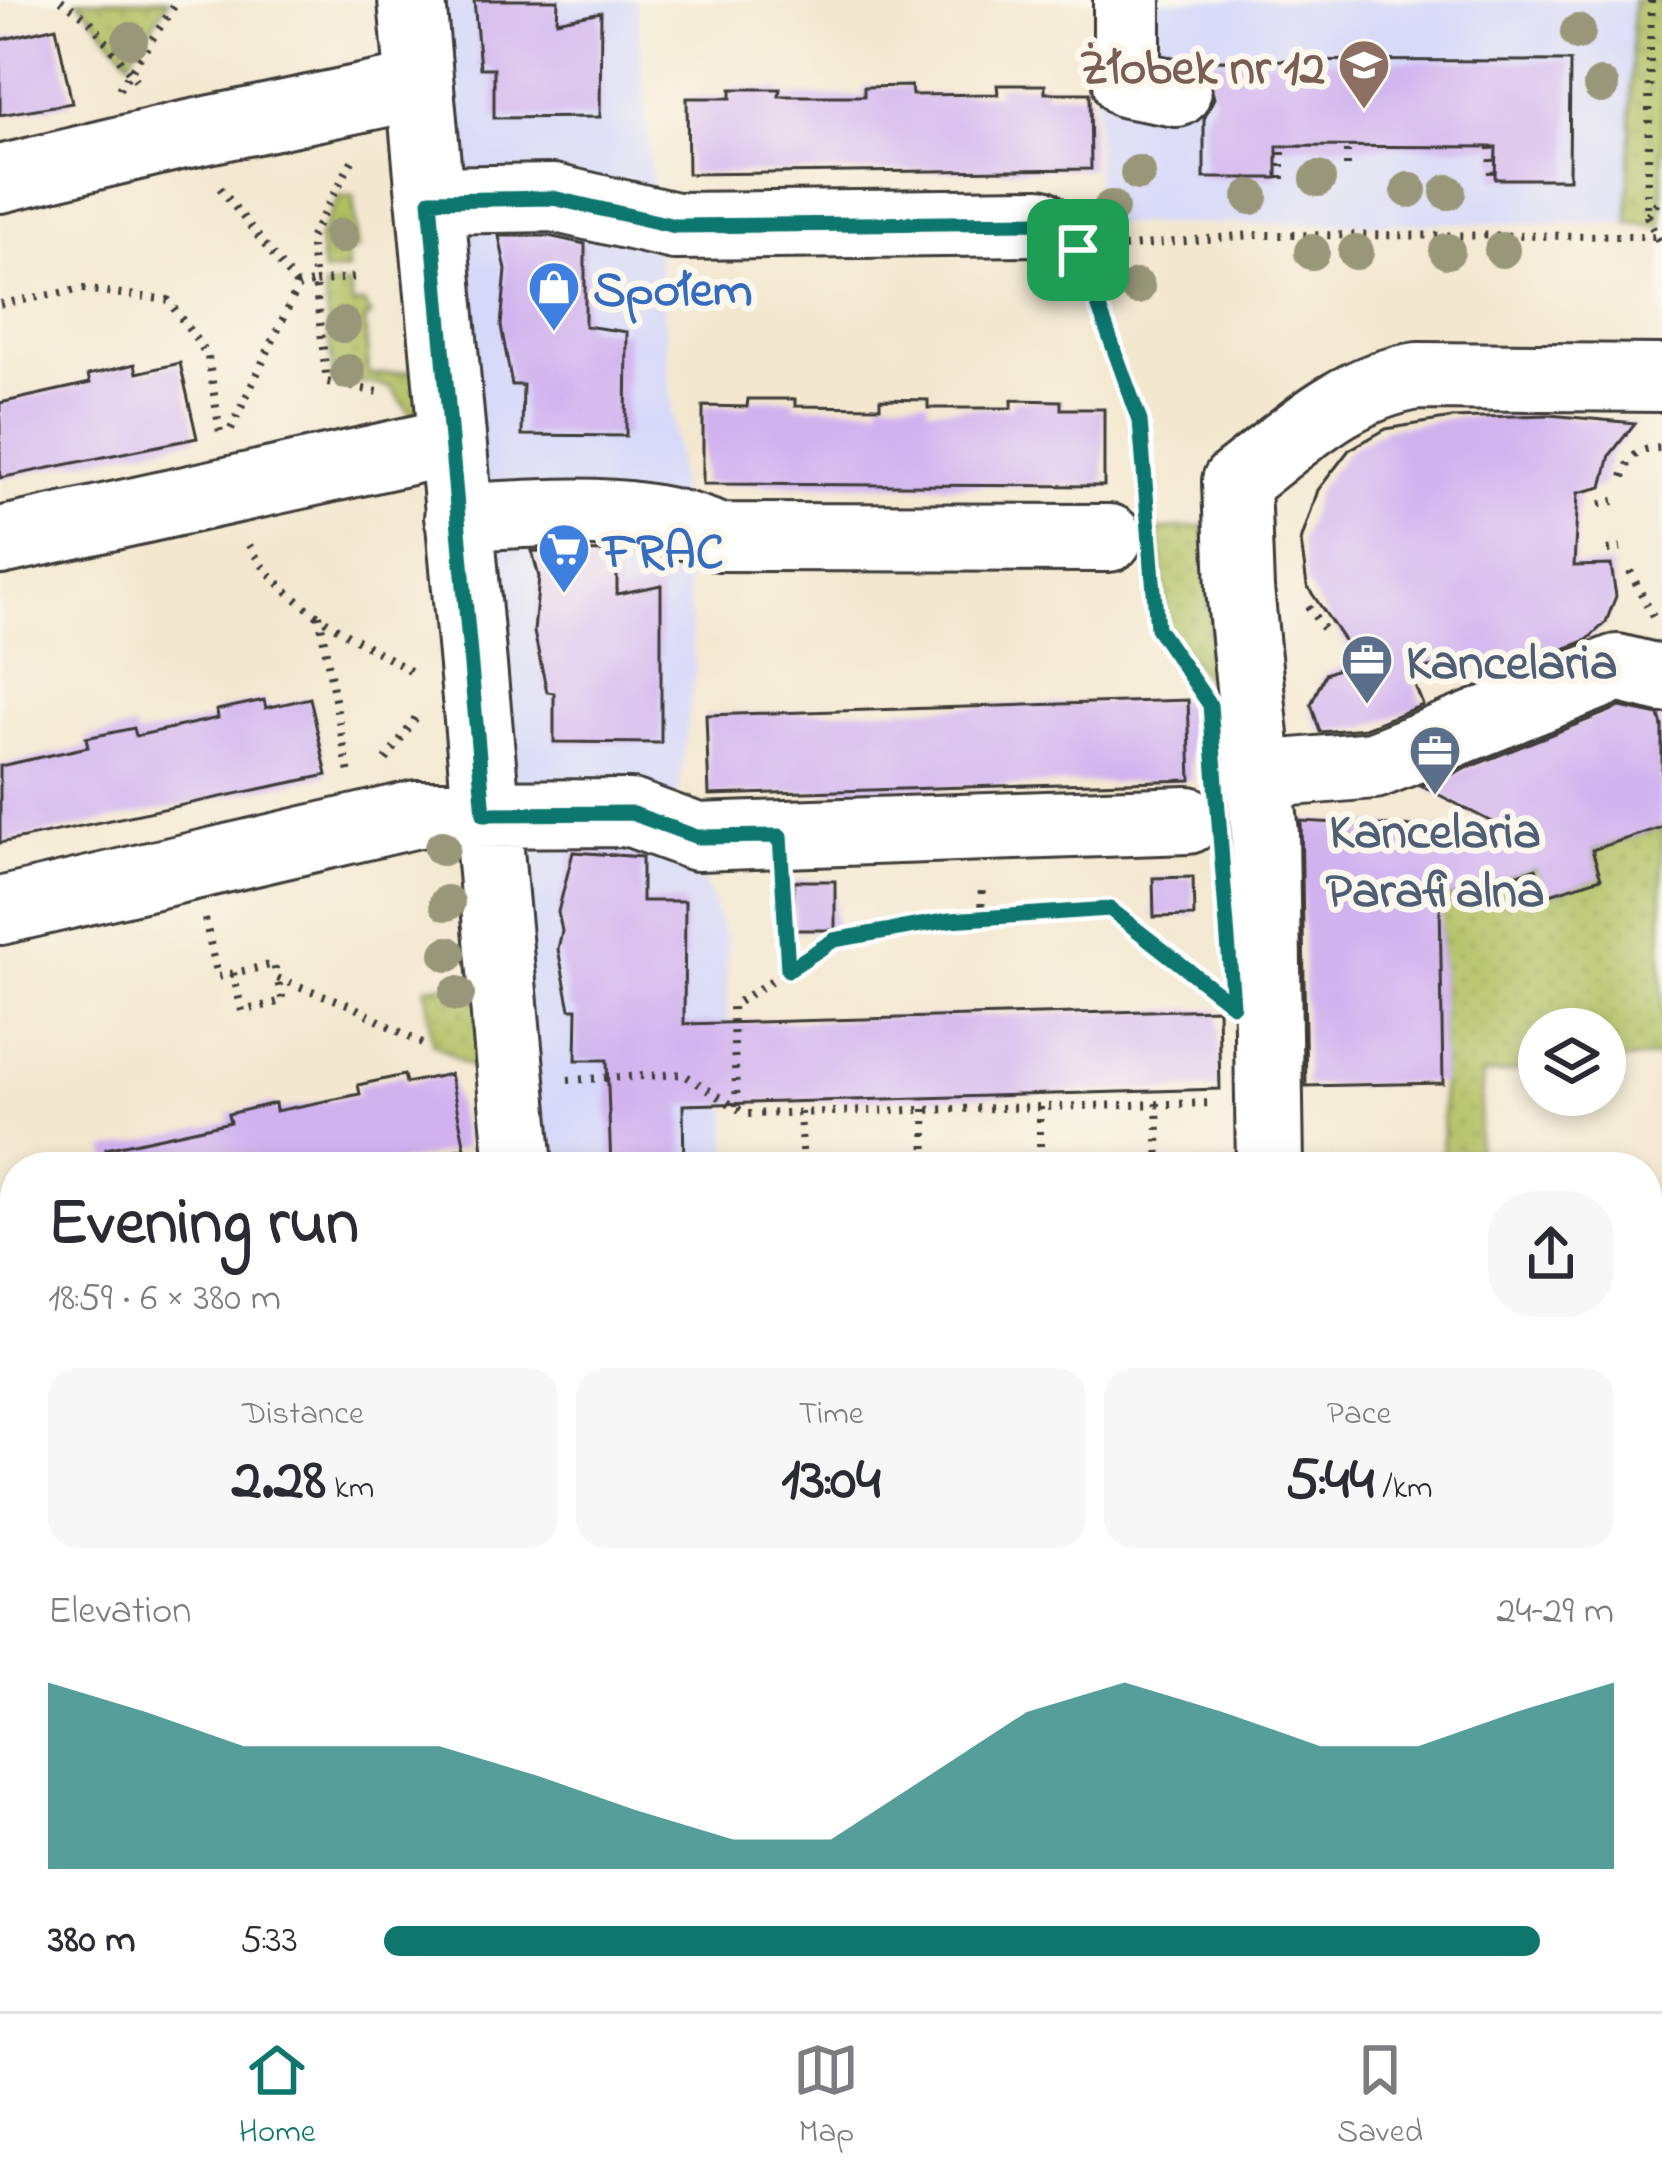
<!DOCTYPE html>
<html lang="en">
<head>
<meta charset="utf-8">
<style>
  body { margin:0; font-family:"Indie Flower",sans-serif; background:#f7f7f7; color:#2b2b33; height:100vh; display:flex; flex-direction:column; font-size:45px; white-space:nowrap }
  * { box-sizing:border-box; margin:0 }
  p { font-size:39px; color:#7c7c81 }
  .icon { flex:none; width:66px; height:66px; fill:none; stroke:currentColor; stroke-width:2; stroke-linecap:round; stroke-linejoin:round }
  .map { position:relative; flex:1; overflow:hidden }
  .drawer { position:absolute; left:0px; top:1152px; width:1662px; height:861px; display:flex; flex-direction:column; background:#fff; border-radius:48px 48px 0 0; box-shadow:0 6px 18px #0003 }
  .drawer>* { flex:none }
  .controls { position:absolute; left:1518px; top:1008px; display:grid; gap:24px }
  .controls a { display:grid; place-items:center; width:108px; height:108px; border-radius:50%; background:#fff; box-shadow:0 6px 18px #0003; font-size:60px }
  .pin { position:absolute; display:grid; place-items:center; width:102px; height:102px; color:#fff; margin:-51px; border-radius:24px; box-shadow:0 6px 18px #0006 }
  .round { display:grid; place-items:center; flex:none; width:126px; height:126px; border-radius:48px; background:#f7f7f7 }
  .overview { display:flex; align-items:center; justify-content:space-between; height:204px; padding:0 48px }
  h1 { font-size:66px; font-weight:800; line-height:90px }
  .figures { display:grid; grid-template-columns:repeat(3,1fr); gap:18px; height:204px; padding:12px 48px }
  .figures div { display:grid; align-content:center; border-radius:30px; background:#f7f7f7; text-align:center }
  .figures b { font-size:60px; font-weight:800 }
  .figures small { font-size:33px; font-weight:400 }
  .figures p { font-size:33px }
  .chart { height:336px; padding:24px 48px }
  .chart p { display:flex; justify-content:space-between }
  .chart svg { width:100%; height:216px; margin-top:12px; fill:#0f766e; opacity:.7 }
  ul { padding:0 48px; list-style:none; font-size:39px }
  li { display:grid; grid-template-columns:192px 144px 1fr; align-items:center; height:90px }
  li i { height:30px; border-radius:15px; background:#0f766e }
  .tab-bar { display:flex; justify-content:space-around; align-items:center; height:168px; border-top:3px solid #e1e1e2; background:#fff; font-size:33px; color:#7c7c81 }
  .tab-bar a { display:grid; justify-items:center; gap:6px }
  .tab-bar .active { color:#0f766e }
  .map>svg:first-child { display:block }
  .built { fill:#d5d8f9 }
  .grass { fill:url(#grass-dots); stroke:#666e3e; stroke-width:3 }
  .building { fill:#d0b2ef }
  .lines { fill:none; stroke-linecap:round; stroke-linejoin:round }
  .minor-casing { stroke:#3c3a37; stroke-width:72 }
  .path { stroke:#3c3a37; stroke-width:8; stroke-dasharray:3 9; stroke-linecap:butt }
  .minor { stroke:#fff; stroke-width:66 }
  .tree { fill:#99977a }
  .route-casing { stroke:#fff; stroke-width:24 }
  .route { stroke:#0f766e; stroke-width:15 }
  .labels { text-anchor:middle; stroke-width:12; stroke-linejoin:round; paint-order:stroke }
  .education-label { font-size:51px; font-weight:bold; fill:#785e54; stroke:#fbf7ec; text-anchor:end }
  .shop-label { font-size:51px; font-weight:bold; fill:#366cbe; stroke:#fbf7ec; text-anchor:start }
  .service-label { font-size:51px; font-weight:bold; fill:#4e5e75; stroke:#fbf7ec; text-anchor:start }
</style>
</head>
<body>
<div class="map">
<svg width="1662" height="2011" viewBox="0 0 1662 2011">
  <defs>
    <pattern id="grass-dots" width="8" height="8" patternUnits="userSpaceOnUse" patternTransform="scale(3)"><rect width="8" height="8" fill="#b0bf61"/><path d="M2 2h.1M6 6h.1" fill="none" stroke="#97a454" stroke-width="1.8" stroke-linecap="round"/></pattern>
  </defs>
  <rect width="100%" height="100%" fill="#fbf7ec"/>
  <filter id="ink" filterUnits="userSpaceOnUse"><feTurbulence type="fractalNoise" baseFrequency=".00833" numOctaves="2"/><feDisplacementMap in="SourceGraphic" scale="24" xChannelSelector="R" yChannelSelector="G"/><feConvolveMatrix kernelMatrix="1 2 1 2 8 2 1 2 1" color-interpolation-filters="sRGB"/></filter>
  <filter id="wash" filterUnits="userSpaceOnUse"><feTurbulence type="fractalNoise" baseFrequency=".004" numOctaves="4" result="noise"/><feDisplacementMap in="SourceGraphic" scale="48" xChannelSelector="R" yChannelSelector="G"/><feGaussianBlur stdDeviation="2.7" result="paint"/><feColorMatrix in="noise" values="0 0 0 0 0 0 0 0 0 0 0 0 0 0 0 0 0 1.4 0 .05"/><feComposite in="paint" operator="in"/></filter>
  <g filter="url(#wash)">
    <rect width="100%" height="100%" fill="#f3e7cf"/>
    <!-- built -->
    <path class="built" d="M432,0h204l59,670 -19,140 51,130 1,227h-186z
      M1098,0h535l-5,223 -533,1z"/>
    <!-- grass -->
    <path class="grass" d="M78,0h91l-40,60z
      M1633,0h29v226l-34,-3z
      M339,196h14l5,53 -11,2 1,19 -25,3 -4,-35z
      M350,285l2,19 12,-1 7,13 -6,5 4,54 55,-5 -4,40 -6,8 -24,-31 -57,-10 -9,-90z
      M1204,526l12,167 -49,-68 -9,-95z
      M1662,827v229l-57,6v-33h-66v39l-56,7 -7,92h-33l-3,-242 -23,-17 121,-40 9,27 53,-18 -8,-27z
      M481,981l8,85 -17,2 -40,-25 -6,-56z"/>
    <g id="blocks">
      <!-- building -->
      <path class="building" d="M474,0h84l-1,21 44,-9 -1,105 -106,1v-50h-14z
        M56,27l16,76 -72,12v-75z
        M1204,60l366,1 -1,118h-74l1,-32 -219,-1v32h-73v-59l10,-21z
        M997,85h48v8h45l1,76 -403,5 -1,-76h44v-9h49l-1,7h85v-9l47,-1 1,9 86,-1z
        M499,236h50l36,8v82l42,6 -1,104 -104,-1 1,-50h-11l-11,-59 5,-56z
        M180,363l17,75 -197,40v-75l90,-20 -2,-8 47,-11 2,9z
        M748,399h47v7l85,1v-8l48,1v8h84v-8l49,1v8h43v77l-401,-2v-78l44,1z
        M1549,415l86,8 -25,32 -8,32 -24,6 -4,73 37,-1 5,31 -10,26 -19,18 -88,35 -13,-10 -78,4 15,36 -58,23 -45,4 -9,-28 14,-30 33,-13 -51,-75 -6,-45 17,-51 31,-40 37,-21 66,-11z
        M532,551l85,1v42l44,-9v158l-107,-1v-49l-7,-1 -13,-60 5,-55z
        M310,698l17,77 -327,68v-77l88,-19 -2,-9 48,-10 2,8 82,-18 -1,-8 47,-10 2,8z
        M1188,700l3,80 -482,15 -3,-80z
        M1620,707l39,8 3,11v101l-70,23 9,28 -54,17 -11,-27 -96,32 3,183 -137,3 -5,-265 210,11 -89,-46z
        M573,852l69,5v44h43l-1,123 534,-15 2,80 -537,16 1,62h-73l-4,-107h-31l1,-51h-7l-12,-60 4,-18 -4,-19z
        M1193,877l1,39 -40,1 -1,-39z
        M794,881h41v49h-41z
        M450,1074l15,74 -87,19h-270l-2,-18 124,-27 -2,-8 47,-11 1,8 84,-17 -2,-9 46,-10 2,8z"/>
    </g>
  </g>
  <g filter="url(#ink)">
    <use href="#blocks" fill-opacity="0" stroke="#3c3a37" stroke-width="3"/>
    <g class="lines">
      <!-- minor casing -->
      <g class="minor-casing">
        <path id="minor" d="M412,0l107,1167
          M1127,0v84l50,9
          M0,179l179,-43 241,-50
          M430,200l123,-2 122,28 364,-4
          M458,517c90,-3 176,-15 260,20l391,1
          M0,541l450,-99
          M1258,775l116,-10 243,-97 45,11
          M0,911l417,-97 214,-1 66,24 491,-17
          M1270,1167l-5,-333 -25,-245 -4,-107c58,-44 108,-95 182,-106l244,2
          M1647,1249h15
          M0,1474l15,-12
          M1647,1495l15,48
          M1647,1794l15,43
          M1208,1998l12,13
          M722,2011l14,-13
          M804,2011v-13"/>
      </g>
      <!-- path -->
      <path class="path" d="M61,0l29,21 51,66
        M1651,0l-4,216 15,32
        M119,89l59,-89
        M1490,147l1,29
        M352,161l-42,78 5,43 42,-5
        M1347,166v-20
        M1282,179v-33
        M220,188l78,99
        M1648,215l14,-19
        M1088,250l163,-15 411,1
        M1080,258l60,163 8,75
        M0,304l83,-15 85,11 40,56 12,77
        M231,429l67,-142 17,-5 12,100 56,11
        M1623,477c7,-22 16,-29 39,-29
        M1600,504l14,-3
        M249,545c34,61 108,93 166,129
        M1608,550l13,-2
        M1630,571l23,46
        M1154,576l3,52 30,44
        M1308,606l16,24
        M319,615l30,159
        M1408,673l17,5
        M386,760l33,-47
        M783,892l5,78
        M981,918l1,-35
        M205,919l13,58 56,-13 3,14 73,27 76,41
        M233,973l9,38 41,-10 -6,-23
        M568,1080l115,-6 63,40 467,-11
        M1157,1103l2,64
        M737,1106l-5,-100 102,-66 116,-20 160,-11 98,77
        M1040,1107v60
        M925,1109l1,58
        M800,1112l3,55
        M0,1295l15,-3
        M1647,1402l15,-3
        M0,1697l15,16
        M1447,1998l1,13
        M1521,1998l5,13
        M175,2011l3,-13"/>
      <!-- minor -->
      <use href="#minor" class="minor"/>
    </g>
    <!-- trees -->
    <g class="tree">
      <circle cx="1578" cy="32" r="18"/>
      <circle cx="130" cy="40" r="18"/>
      <circle cx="1601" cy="86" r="18"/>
      <circle cx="1138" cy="173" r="18"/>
      <circle cx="1318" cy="179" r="18"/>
      <circle cx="1409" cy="190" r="18"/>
      <circle cx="1448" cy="192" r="18"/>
      <circle cx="1251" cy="197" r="18"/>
      <circle cx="1111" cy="208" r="18"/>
      <circle cx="341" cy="236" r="18"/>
      <circle cx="1502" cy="250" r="18"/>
      <circle cx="1447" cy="251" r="18"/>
      <circle cx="1312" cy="252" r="18"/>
      <circle cx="1356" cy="252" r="18"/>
      <circle cx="1137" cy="287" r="18"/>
      <circle cx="343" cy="325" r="18"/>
      <circle cx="348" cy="372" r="18"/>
      <circle cx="442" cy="848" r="18"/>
      <circle cx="447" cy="903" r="18"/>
      <circle cx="448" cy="954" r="18"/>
      <circle cx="457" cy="994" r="18"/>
    </g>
  </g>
  <g class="lines" filter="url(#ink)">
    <!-- route casing -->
    <g class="route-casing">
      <path id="route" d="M553,198l122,28 364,-4 15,26 24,2 62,171 17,207 53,77 23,300 -123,-96 -160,11 -116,20 -46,30 -8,-134 -83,1 -66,-24 -147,1 -54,-614z"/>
    </g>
    <!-- route -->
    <use href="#route" class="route"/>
  </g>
  <!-- icons -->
  <defs>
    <g id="school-pin" transform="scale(2.7)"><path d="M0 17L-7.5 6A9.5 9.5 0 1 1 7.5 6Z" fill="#8d6e63" stroke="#fbf7ec"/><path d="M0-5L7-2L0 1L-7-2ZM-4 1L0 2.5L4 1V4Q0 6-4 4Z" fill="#fff"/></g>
    <g id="shop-pin" transform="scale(2.7)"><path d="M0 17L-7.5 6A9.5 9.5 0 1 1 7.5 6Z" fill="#3f7fe0" stroke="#fbf7ec"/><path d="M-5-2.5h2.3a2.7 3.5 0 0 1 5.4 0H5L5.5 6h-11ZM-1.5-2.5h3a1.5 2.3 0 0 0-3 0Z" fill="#fff"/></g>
    <g id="supermarket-pin" transform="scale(2.7)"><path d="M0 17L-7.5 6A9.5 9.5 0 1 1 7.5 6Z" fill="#3f7fe0" stroke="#fbf7ec"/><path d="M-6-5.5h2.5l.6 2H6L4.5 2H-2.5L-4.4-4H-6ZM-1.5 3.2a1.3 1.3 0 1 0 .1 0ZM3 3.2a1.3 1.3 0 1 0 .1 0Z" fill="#fff"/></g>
    <g id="office-pin" transform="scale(2.7)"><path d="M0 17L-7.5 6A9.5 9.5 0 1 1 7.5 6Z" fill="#5c6f8a" stroke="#fbf7ec"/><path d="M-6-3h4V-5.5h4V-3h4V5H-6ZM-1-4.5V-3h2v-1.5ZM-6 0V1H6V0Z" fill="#fff"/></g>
  </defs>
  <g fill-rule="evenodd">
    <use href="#school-pin" x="1364" y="65"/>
    <use href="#shop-pin" x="554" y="287"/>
    <use href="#supermarket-pin" x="564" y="549"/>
    <use href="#office-pin" x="1367" y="660"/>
    <use href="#office-pin" x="1435" y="751"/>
  </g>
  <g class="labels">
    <!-- education labels -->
    <g class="education-label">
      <text x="1325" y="83">Żłobek nr 12</text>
    </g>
    <!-- shop labels -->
    <g class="shop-label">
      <text x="593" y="305">Społem</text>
      <text x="603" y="567">FRAC</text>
    </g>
    <!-- service labels -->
    <g class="service-label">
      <text x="1406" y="678">Kancelaria</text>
      <text x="1435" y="847" text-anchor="middle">Kancelaria<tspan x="1435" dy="59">Parafialna</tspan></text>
    </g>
  </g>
</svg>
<div class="controls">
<a><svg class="icon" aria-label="layers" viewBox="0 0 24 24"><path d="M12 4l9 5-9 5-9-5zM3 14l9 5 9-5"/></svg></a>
</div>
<div class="pin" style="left:1078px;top:250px;background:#1e9e55"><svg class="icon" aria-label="arrive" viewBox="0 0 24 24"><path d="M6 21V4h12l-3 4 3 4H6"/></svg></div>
<section class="drawer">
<div class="overview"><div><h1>Evening run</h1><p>18:59 · 6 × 380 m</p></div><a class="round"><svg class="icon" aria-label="share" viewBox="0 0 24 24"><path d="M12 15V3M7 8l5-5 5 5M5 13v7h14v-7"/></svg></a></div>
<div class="figures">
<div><p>Distance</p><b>2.28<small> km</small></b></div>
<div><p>Time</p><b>13:04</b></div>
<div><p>Pace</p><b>5:44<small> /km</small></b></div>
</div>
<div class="chart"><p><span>Elevation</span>24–29 m</p>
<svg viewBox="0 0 160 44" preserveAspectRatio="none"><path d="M0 44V6L10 12L20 19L30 19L40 19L50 25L60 32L70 38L80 38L90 25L100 12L110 6L120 12L130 19L140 19L150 12L160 6V44z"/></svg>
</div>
<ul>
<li><b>380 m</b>5:33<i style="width:94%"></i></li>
</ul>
</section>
</div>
<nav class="tab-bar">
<a class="active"><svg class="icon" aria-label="home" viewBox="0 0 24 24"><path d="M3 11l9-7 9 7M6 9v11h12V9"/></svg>Home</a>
<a><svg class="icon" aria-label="map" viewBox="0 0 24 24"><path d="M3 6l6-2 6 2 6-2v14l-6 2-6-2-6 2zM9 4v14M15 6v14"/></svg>Map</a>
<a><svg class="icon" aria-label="saved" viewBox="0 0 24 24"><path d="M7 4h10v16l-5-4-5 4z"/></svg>Saved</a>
</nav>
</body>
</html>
